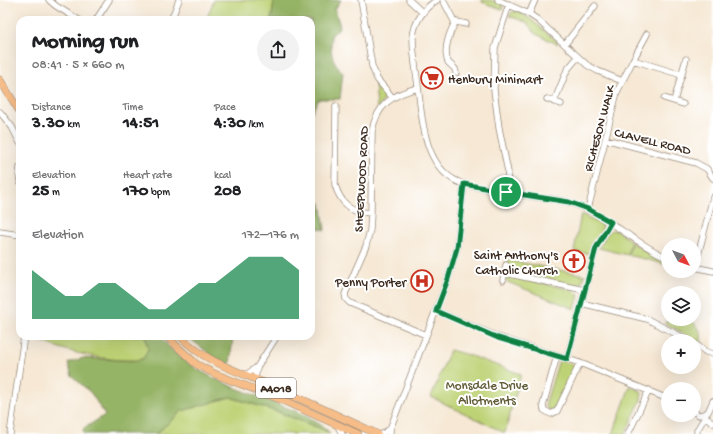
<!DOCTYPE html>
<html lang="en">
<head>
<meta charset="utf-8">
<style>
  body { margin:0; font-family:"Gochi Hand",sans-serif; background:#f2f2f2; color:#202124; height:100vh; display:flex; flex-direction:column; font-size:15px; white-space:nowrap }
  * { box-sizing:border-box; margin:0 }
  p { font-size:13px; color:#757577 }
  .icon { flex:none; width:22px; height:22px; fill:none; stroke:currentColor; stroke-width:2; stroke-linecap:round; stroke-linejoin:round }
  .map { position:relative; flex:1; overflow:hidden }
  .drawer { position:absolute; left:16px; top:16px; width:299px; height:324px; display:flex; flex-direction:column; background:#fff; border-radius:12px; box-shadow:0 4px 16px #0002 }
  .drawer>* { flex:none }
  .needle { width:26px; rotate:131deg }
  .fabs { position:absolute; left:661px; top:238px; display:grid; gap:8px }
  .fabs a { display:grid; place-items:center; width:40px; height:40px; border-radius:50%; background:#fff; box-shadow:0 4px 16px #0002; font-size:20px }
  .pin { position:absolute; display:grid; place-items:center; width:34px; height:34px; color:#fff; margin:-17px; border:2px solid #fff; border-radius:50%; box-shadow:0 1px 4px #0007 }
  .round { display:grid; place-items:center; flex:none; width:42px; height:42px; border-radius:21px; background:#f2f2f2 }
  .overview { display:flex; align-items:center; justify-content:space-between; height:68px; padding:0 16px }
  h1 { font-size:22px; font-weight:800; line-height:30px }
  .figures { display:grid; grid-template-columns:repeat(3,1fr); gap:6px; height:68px; padding:4px 16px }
  .figures div { display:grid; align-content:center }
  .figures b { font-size:17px; font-weight:800 }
  .figures small { font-size:11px; font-weight:400 }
  .figures p { font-size:11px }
  .chart { height:112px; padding:8px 16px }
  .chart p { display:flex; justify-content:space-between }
  .chart svg { width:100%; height:72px; margin-top:4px; fill:#0b8043; opacity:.7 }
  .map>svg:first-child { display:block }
  .green { fill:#bdd275; stroke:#7c7e4a }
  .forest { fill:#96b466; stroke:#686f42 }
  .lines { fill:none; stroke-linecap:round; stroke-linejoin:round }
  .minor-casing { stroke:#988979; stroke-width:7 }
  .major-casing { stroke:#988979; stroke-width:8 }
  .minor { stroke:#fff; stroke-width:5.5 }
  .major { stroke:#f7bd88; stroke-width:7 }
  .route-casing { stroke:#fff; stroke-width:8 }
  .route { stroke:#0b8043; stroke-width:5 }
  .labels { text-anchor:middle; stroke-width:4; stroke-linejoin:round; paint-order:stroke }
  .shield { fill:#fff; stroke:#766a62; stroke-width:1 }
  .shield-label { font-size:12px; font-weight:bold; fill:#3b2a1e }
  .poi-label { font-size:13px; fill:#3b2a1e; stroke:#fff; text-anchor:end }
  .street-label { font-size:13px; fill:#3b2a1e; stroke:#fff }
  .park-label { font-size:13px; fill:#625c38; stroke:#fff }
</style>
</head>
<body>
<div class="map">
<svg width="713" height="434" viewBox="0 0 713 434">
  <rect width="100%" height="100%" fill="#fff"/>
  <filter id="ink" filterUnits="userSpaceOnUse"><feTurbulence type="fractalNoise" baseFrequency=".025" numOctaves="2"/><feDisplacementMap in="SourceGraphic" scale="8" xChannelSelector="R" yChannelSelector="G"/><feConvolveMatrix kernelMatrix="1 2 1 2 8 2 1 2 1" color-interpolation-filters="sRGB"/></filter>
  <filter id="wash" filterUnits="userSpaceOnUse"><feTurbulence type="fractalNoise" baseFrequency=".012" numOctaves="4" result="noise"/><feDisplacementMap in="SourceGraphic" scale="16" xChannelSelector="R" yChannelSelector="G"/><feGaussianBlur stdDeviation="0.9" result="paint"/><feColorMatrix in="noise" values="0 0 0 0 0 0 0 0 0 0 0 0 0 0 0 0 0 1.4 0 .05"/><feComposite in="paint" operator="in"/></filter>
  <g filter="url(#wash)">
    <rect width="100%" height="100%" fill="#f6e8d4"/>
    <!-- green -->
    <path class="green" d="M214,0h60l-2,16 -2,4h-64z
      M482,0c7,0 17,0 21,7v3l-21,-8z
      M517,11l12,7 29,24 -1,2 -21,-10 -10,-12 -17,-6 3,-4z
      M375,83l11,14 -9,12z
      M581,214l21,11v5l-12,24 -16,-3z
      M612,230h4l15,11 -4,14 -28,-7 9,-16z
      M632,242l14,10 22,10v3l-40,-10z
      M507,260l78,15c-2,6 -4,10 -11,11l-63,-14 -5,-9z
      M510,276l63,14 6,5 -4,14 -70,-28z
      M671,319h18c9,6 14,14 12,25l-36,-21z
      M35,336h110l3,13 -4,9c-19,8 -95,-8 -109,-22z
      M450,350l18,5 53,19 -16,59 -74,-36z
      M559,360l15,5 1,2 -19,41 -5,2h-3l-3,-5z
      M630,386l12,6 -1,8 -16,34h-12z
      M230,397l48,15 51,20 1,2h-174l26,-23z"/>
    <!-- forest -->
    <path class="forest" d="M274,0h67l-6,9 5,18 -9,9c0,19 0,23 12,37l-3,26h-21l-8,14v-93h-41l2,-4z
      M311,200l10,3 4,27 -14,-4z
      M145,336h15c28,38 77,52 118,68 19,8 36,13 51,28l-51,-20 -48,-15 -48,14 -26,23h-72l-1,-5 22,-14 -14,-22 -19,-17 -4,-13 15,-5 54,3 7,-3 4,-9z
      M187,336h46l-3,28 -14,-5z"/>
  </g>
  <g filter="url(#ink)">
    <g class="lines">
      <!-- minor casing -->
      <g class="minor-casing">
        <path id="minor" d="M49,0l7,6 23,14
          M361,0l11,66 5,13 15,18
          M409,0l14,13
          M437,0c-13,8 -23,22 -24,38 0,16 3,32 5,48 4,34 6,86 46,98 25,7 52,10 78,14 9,1 20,2 29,5 36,12 63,40 97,55
          M443,0l12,23
          M498,0l31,14 9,6 49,45 11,6 24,10
          M529,14l6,-14
          M96,20l13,-20
          M171,20l8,-20
          M565,44l30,-38
          M633,60l49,15
          M456,73l-1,-4c-2,-3 -5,-4 -7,-7 -5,-11 1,-29 7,-39l2,-1 9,2
          M418,88c-25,6 -42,17 -46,44l-1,81 -1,17 -4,16 -21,48 1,5 4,4 76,32
          M664,98l19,6
          M547,99l14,5
          M674,101l12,-42
          M554,102l13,-32 11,-13
          M336,106l-1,79c6,19 16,27 36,28
          M0,112l12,15 8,16
          M605,139l91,24 11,6 6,9
          M20,167l-1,8 1,7
          M506,192l2,-20 -9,-44 -5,-38 1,-42 14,-44
          M588,209l29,-117 16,-32 14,-26
          M0,232l20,3
          M694,267l19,4
          M695,267l18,-70
          M505,273l79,17
          M503,280l3,-15
          M581,303l66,16 43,22
          M436,311l62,26 82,26 88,36
          M694,343l12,9 7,2
          M557,356l-14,49 1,5 7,4 6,-3 23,-48
          M567,359l29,-111 15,-26
          M246,375l11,-8
          M255,379l2,-12 20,-31
          M694,412l5,3 5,-1
          M704,414l4,-2 5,-11
          M704,415l9,8
          M337,424l5,10
          M10,434l14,-98
          M382,434l8,-5
          M390,434v-5l58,-150 9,-31 7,-64
          M628,434l21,-44
          M697,434v-4l8,-13"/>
      </g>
      <!-- major casing -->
      <g class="major-casing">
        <path id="major" d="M0,80l20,32
          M166,336l30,28 19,10 67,26 76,34
          M180,336c24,25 52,33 82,46 39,17 77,34 115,52"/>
      </g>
      <!-- minor -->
      <use href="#minor" class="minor"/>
      <!-- major -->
      <use href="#major" class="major"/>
    </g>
  </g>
  <g class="lines" filter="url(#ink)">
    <!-- route casing -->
    <g class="route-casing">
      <path id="route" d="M464,184l42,8 63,10 19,7 23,13 -15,26 -29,111 -69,-21 -62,-27 12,-32 9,-31z"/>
    </g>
    <!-- route -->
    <use href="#route" class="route"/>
  </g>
  <!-- icons -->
  <defs>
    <g id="supermarket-ring" transform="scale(1.15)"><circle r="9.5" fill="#fff" stroke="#c8321e" stroke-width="1.5"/><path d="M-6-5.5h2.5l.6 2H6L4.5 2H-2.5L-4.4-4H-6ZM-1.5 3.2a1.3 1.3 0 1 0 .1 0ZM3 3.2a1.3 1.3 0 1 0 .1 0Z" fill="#c8321e"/></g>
    <g id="church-ring" transform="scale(1.15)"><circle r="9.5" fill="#fff" stroke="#c8321e" stroke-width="1.5"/><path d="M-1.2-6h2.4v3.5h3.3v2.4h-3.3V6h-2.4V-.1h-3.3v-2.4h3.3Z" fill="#c8321e"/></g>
    <g id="hospital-ring" transform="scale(1.15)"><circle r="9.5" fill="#fff" stroke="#c8321e" stroke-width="1.5"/><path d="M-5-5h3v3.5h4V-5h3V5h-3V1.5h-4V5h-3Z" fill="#c8321e"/></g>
  </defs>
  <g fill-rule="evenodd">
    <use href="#supermarket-ring" x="432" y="78"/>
    <use href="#church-ring" x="574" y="261"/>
    <use href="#hospital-ring" x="422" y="281"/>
  </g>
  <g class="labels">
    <!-- shield labels -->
    <rect class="shield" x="256" y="378" width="40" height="20" rx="3"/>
    <g class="shield-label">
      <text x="276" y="392">A4018</text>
    </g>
    <!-- poi labels -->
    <g class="poi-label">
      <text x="448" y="83" text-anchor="start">Henbury Minimart</text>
      <text x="558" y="259">Saint Anthony's<tspan x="558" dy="15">Catholic Church</tspan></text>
      <text x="406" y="286">Penny Porter</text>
    </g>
    <!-- street labels -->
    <g class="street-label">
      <text transform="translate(598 128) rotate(-75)" y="5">RICHESON WALK</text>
      <text transform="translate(653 140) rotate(14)" y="5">CLAVELL ROAD</text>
      <text transform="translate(360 179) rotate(-87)" y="5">SHEEPWOOD ROAD</text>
    </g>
    <!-- park labels -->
    <g class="park-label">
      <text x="487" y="389">Monsdale Drive<tspan x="487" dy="15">Allotments</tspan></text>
    </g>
  </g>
</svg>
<div class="fabs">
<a><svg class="needle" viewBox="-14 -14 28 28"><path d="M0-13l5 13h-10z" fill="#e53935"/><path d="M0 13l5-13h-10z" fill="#757577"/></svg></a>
<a><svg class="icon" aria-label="layers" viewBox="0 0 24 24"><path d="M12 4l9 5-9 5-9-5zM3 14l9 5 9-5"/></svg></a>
<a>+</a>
<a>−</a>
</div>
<div class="pin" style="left:506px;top:192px;background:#1e9e55"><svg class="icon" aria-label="arrive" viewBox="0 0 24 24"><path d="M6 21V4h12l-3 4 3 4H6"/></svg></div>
<section class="drawer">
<div class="overview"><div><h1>Morning run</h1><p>08:41 · 5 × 660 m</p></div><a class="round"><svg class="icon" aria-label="share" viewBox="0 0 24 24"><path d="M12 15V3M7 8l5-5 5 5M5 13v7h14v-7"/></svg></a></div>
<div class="figures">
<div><p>Distance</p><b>3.30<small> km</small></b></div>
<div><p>Time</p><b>14:51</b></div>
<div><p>Pace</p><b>4:30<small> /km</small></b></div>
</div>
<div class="figures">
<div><p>Elevation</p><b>25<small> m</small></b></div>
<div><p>Heart rate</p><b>170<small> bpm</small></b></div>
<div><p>kcal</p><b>208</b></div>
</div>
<div class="chart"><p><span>Elevation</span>172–176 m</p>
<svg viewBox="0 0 160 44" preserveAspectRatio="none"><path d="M0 44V14L10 22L20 30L30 30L40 22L50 22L60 30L70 38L80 38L90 30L100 22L110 22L120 14L130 6L140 6L150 6L160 14V44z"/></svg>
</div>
</section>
</div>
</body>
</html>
